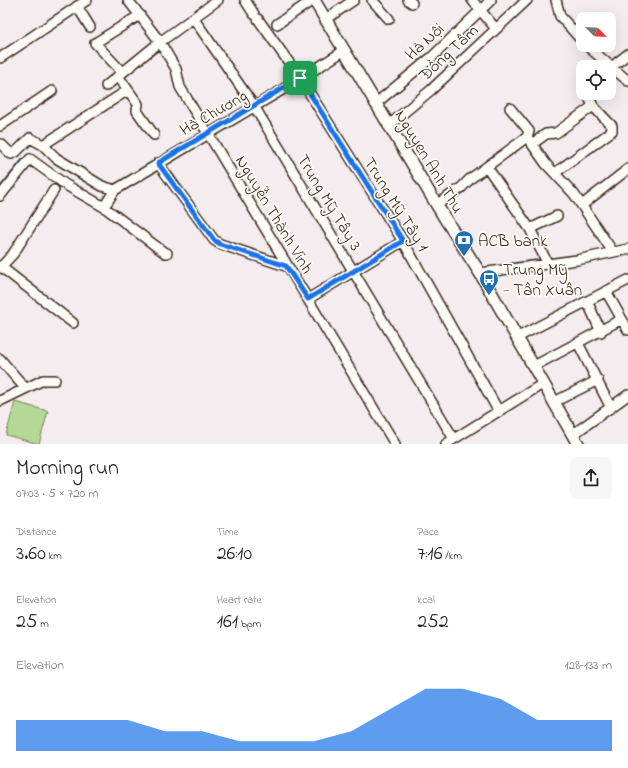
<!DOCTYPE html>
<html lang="en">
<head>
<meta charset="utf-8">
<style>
  body { margin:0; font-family:"Indie Flower",sans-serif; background:#f6f6f6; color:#202124; height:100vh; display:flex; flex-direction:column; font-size:15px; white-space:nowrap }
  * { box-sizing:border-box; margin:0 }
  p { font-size:13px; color:#757577 }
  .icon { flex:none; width:22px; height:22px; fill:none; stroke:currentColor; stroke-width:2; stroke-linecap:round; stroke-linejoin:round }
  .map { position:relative; height:444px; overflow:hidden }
  .sheet { display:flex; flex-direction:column; background:#fff; flex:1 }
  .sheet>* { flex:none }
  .needle { width:26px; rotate:114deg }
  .tools { position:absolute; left:576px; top:12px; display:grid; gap:8px }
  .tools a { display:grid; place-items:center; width:40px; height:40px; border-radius:8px; background:#fff; box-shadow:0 4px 16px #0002; font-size:20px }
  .pin { position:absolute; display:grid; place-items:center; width:34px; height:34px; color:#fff; margin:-17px; border-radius:8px; box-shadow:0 2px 6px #0006 }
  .round { display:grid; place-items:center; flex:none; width:42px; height:42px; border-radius:8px; background:#f6f6f6 }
  .summary { display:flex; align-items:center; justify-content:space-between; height:68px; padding:0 16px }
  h1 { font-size:22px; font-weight:600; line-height:30px }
  .stats { display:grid; grid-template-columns:repeat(3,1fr); gap:6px; height:68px; padding:4px 16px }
  .stats div { display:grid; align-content:center }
  .stats b { font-size:20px; font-weight:600 }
  .stats small { font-size:11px; font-weight:400 }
  .stats p { font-size:11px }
  .chart { height:112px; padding:8px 16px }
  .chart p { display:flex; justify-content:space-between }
  .chart svg { width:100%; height:72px; margin-top:4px; fill:#1a73e8; opacity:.7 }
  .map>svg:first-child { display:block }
  .green { fill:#b3d995; stroke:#77825a }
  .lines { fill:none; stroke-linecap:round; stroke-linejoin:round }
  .stream { stroke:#7592a4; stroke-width:2 }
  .minor-casing { stroke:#3b2a1e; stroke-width:12 }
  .major-casing { stroke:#3b2a1e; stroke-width:14 }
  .minor { stroke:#fdfcf7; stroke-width:9 }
  .major { stroke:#fdfcf7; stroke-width:11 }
  .route-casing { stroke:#fff; stroke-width:8 }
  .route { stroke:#1a73e8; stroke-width:5 }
  .labels { text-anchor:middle; stroke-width:3.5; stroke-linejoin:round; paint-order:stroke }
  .street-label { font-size:17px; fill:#3b2a1e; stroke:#fdfcf7 }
  .poi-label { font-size:17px; fill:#3b2a1e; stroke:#fdfcf7; text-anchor:start }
</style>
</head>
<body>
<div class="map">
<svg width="628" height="444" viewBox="0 0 628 444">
  <rect width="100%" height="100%" fill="#f5ecef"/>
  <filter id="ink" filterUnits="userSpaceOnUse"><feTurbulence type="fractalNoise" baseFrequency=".025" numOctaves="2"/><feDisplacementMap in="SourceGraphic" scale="8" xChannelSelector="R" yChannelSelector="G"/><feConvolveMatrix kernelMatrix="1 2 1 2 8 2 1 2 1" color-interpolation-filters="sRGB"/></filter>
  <g filter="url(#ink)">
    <!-- green -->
    <path class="green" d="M15,402l33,9 -9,33 -33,-9z"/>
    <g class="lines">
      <!-- stream -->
      <path class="stream" d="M0,187l22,-27 5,-3"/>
      <!-- minor casing -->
      <g class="minor-casing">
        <path id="minor" d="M128,0l32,42 16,27 4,18 215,357
          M245,0l9,14
          M372,0l17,19
          M408,0l4,3
          M472,0l24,29
          M556,0l4,16 23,26
          M77,6l13,21
          M194,19l60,87 200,333 -8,5
          M258,19l42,59 103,163 96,171
          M326,19l28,-19
          M277,24l36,-24
          M586,45l42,36
          M0,58l87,-58
          M609,69l19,-15
          M122,72l-27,-29 45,-28
          M118,76l20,28 -1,7 17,24
          M106,86l54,-44 58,-42
          M375,104l57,-47 59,-57
          M510,108l19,23 -2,6
          M0,126l52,-35
          M388,126l43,-36 96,-90
          M1,144l10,10 5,-2 14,-14 13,7 13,13 46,28 13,4
          M532,144l14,-10 10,-1 37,-27
          M43,145l85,-55
          M158,163l56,77 6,4 66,22
          M487,167l43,62 27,-13
          M555,173l57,-42v-5l-19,-20 -6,-13
          M0,196l30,-37 36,26 38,22 61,46h2
          M436,205l25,-17 9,-9 57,-42 19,27 28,30 39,58
          M582,205l46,-36
          M104,207l11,-17 182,-109 48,-31
          M530,229l18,35
          M0,266l73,57
          M0,268l13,-14 41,-64
          M480,273l97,-13 51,-11
          M606,291l22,39
          M308,299l95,-58
          M587,301l14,31
          M518,337l110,-57
          M578,343l33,65
          M0,359l25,29
          M534,366l88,-47
          M0,401l43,-21h12
          M554,402l44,-22
          M572,435l56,-40
          M454,439l90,-56"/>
      </g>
      <!-- major casing -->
      <g class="major-casing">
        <path id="major" d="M314,0l130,217 36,56 98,171"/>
      </g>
      <!-- minor -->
      <use href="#minor" class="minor"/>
      <!-- major -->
      <use href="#major" class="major"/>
    </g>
  </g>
  <g class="lines" filter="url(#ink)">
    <!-- route casing -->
    <g class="route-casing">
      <path id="route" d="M300,78l103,163 -95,58 -22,-33 -66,-22 -6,-4 -56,-77z"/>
    </g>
    <!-- route -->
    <use href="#route" class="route"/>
  </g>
  <!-- icons -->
  <defs>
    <g id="bank-pin" transform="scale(1)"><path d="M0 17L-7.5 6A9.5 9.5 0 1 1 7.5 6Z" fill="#1f6fb2" stroke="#fdfcf7"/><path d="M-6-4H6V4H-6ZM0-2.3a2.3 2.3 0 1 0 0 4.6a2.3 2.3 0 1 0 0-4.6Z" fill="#fff"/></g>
    <g id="bus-pin" transform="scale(1)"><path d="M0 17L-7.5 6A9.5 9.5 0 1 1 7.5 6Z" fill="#1f6fb2" stroke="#fdfcf7"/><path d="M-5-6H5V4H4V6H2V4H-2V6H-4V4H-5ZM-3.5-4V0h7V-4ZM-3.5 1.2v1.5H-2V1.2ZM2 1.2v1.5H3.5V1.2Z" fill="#fff"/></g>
  </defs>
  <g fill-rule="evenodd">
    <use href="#bank-pin" x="464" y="240"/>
    <use href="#bus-pin" x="489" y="279"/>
  </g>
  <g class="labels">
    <!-- street labels -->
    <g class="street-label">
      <text transform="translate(424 41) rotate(-42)" y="6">Hà Nội</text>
      <text transform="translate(448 52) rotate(-43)" y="6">Đồng Tâm</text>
      <text transform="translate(213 112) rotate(-30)" y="6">Hà Chương</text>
      <text transform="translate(430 161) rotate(59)" y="6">Nguyen Anh Thu</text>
      <text transform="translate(330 202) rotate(59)" y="6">Trung Mỹ Tây 3</text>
      <text transform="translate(397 204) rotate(58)" y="6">Trung Mỹ Tây 1</text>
      <text transform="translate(275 214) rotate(59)" y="6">Nguyễn Thành Vĩnh</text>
    </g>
    <!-- poi labels -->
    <g class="poi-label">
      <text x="478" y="246">ACB bank</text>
      <text x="503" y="275">Trung Mỹ<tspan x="503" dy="20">- Tân Xuân</tspan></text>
    </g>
  </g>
</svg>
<div class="tools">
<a><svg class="needle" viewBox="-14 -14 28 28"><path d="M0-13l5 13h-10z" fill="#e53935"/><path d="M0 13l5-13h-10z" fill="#757577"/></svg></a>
<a><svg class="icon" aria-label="locate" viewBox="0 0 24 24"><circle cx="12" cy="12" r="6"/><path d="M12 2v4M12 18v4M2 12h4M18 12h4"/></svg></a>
</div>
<div class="pin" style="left:300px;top:78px;background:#1e9e55"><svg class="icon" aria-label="arrive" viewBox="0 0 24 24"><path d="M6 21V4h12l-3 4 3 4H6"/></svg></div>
</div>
<section class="sheet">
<div class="summary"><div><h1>Morning run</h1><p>07:03 · 5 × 720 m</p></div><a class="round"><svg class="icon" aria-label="share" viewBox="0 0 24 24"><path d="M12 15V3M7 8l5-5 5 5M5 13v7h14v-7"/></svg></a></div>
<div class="stats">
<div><p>Distance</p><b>3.60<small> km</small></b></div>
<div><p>Time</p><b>26:10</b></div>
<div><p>Pace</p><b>7:16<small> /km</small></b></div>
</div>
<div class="stats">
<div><p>Elevation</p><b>25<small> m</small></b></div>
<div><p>Heart rate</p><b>161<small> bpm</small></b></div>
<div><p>kcal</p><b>252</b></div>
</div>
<div class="chart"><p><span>Elevation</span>128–133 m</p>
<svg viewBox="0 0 160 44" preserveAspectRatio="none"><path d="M0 44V25L10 25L20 25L30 25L40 32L50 32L60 38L70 38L80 38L90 32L100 19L110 6L120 6L130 12L140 25L150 25L160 25V44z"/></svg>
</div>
</section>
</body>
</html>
